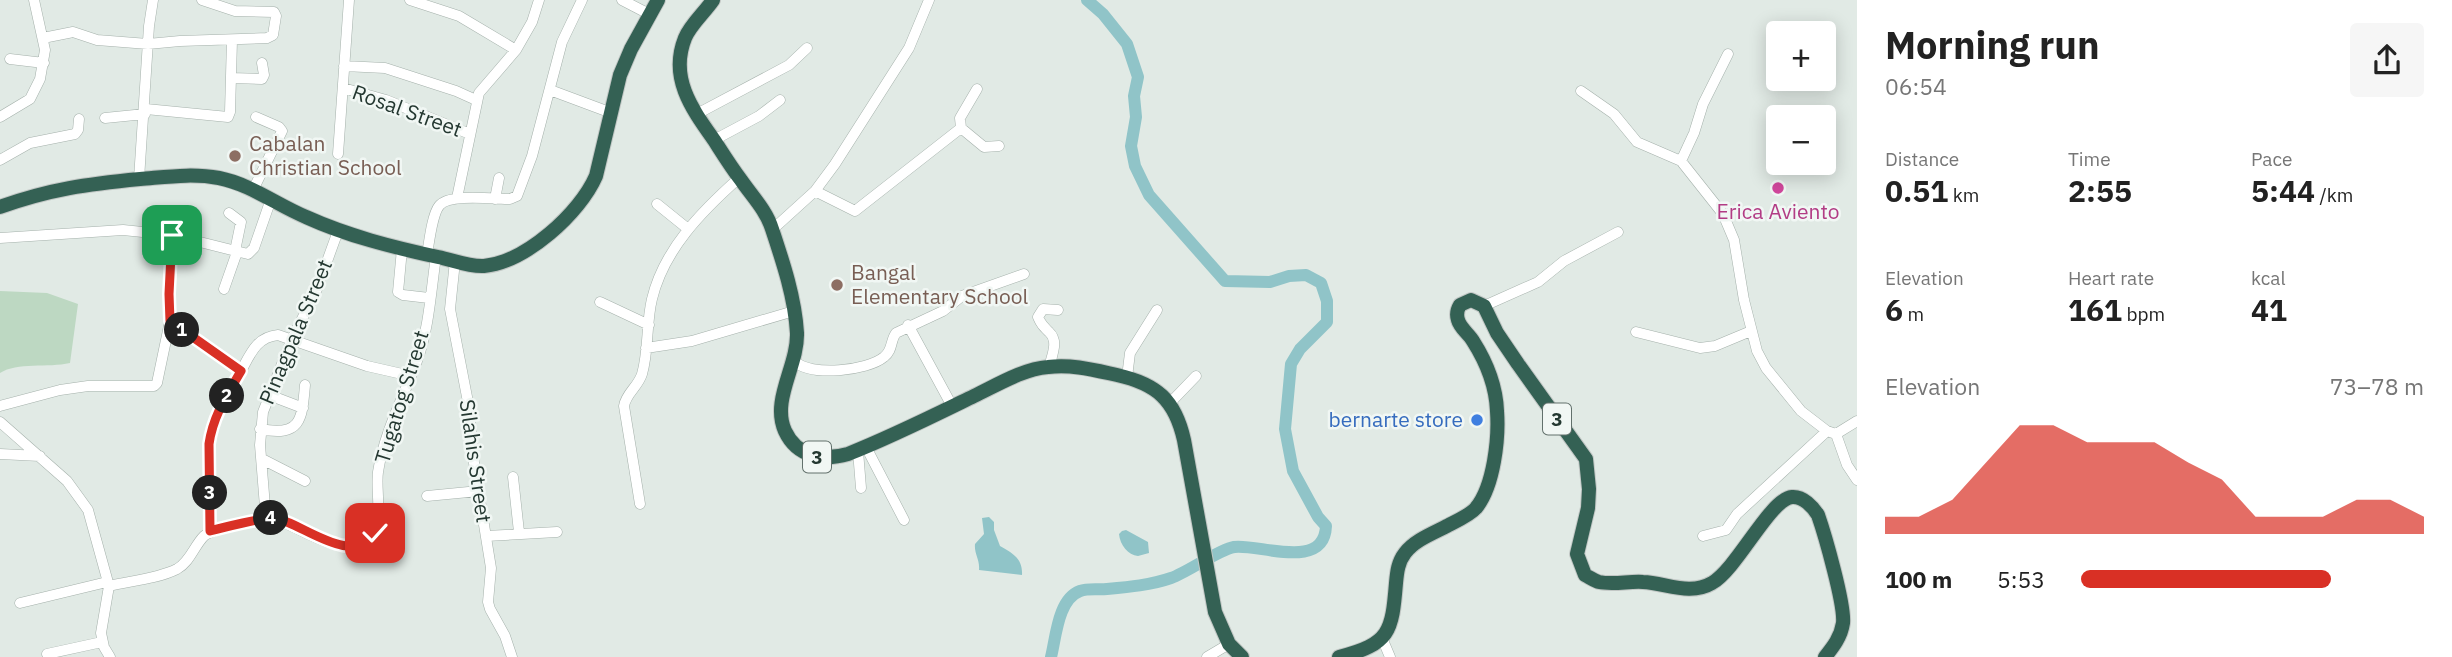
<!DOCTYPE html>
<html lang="en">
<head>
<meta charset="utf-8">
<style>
  body { margin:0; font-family:"IBM Plex Sans",sans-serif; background:#f6f6f6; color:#222; height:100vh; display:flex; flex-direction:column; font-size:26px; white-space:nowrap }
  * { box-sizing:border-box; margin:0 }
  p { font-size:23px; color:#767676 }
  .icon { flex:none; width:38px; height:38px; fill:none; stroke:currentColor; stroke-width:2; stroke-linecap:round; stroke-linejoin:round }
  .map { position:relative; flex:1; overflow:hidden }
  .drawer { display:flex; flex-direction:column; background:#fff; width:595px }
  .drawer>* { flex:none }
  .buttons { position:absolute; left:1766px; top:21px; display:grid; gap:14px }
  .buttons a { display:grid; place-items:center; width:70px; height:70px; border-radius:7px; background:#fff; box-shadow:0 4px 18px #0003; font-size:35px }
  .pin { position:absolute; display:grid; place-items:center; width:60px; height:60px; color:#fff; margin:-30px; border-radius:14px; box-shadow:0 4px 10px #0006 }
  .km { position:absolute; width:35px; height:35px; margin:-18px; border-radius:50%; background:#222; color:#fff; font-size:19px; line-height:35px; text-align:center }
  .round { display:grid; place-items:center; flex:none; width:74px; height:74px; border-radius:7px; background:#f6f6f6 }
  .head { display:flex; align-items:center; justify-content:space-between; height:119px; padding:0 28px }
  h1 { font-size:38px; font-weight:700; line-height:52px }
  .metrics { display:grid; grid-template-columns:repeat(3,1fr); gap:10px; height:119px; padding:7px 28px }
  .metrics div { display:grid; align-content:center }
  .metrics b { font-size:30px; font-weight:700 }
  .metrics small { font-size:19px; font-weight:400 }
  .metrics p { font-size:19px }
  .chart { height:196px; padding:14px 28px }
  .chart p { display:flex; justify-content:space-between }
  .chart svg { width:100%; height:126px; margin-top:7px; fill:#d93025; opacity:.7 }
  ul { padding:0 28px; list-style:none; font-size:23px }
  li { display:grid; grid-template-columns:112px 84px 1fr; align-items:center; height:52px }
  li i { height:18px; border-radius:9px; background:#d93025 }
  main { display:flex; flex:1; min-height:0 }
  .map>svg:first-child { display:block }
  .green { fill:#bdd8c2 }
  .water { fill:#90c4c8 }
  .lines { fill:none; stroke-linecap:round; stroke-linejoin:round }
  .river { stroke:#90c4c8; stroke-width:12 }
  .minor-casing { stroke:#a5b1ab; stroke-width:11 }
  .highway-casing { stroke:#c2c7c5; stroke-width:16 }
  .minor { stroke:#fff; stroke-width:10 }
  .highway { stroke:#346154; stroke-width:14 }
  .route-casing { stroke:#fff; stroke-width:14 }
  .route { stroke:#d93025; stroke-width:9 }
  .education-dot { fill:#8d6e63; stroke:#f1f7f4; stroke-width:2.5 }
  .hotel-dot { fill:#d1479c; stroke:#f1f7f4; stroke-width:2.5 }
  .shop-dot { fill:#3f7fe0; stroke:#f1f7f4; stroke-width:2.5 }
  .labels { text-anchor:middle; stroke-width:5; stroke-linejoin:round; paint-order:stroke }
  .shield { fill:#f1f7f4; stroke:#62716c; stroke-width:2 }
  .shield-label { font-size:19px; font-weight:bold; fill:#243831 }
  .street-label { font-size:21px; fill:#243831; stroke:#f1f7f4 }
  .education-label { font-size:21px; fill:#785e54; stroke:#f1f7f4; text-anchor:start }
  .hotel-label { font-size:21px; fill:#b23c85; stroke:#f1f7f4 }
  .shop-label { font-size:21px; fill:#366cbe; stroke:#f1f7f4; text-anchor:end }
</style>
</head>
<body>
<main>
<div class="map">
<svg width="1857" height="657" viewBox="0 0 1857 657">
  <rect width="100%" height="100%" fill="#e1eae5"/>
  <!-- green -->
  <path class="green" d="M0,291l47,2 31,11 -8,59c-22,5 -53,-1 -70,10z"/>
  <!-- water -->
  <path class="water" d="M989,517l5,5v8l6,16c12,7 23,12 22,29l-43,-5c1,-11 -5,-16 -4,-26l9,-10 -2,-16z
    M1126,530l22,12 1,11 -11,3c-10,-1 -18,-11 -19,-22l3,-3z"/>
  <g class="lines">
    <!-- river -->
    <path class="river" d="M1051,657c5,-20 7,-58 29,-66 8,-3 19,-1 27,-2 22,-2 44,-4 64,-11 17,-6 47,-28 63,-31 23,-4 90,25 92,-21l-8,-9 -25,-46 -8,-42 6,-65 9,-15 27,-27v-21l-6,-18 -15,-8 -17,1 -19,6 -45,-1 -76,-86 -14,-29 -4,-20 5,-29 -2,-21 4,-19 -11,-33 -24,-30 -16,-14"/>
    <!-- minor casing -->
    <g class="minor-casing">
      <path id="minor" d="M410,0l49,16 57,34
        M622,0l27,14
        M43,38l30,-6 24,8 51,4 32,-3 87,-3 6,-3 3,-19 -2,-4 -39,-1 -33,-11
        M10,59l34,4
        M344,66l41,2 71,23 20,9
        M231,78l31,1 2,-4 -2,-12
        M343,88l43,12 84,34
        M550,90l59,22
        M1581,91l33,23 23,28 44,19 42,53 11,26 10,60 13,51 9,17 35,43 26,20 9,3
        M146,109l82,8 2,-5 2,-72
        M695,115l94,-50 18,-17
        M0,117l30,-18 10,-20 5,-29 -11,-50
        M105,118l40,-4
        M961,128l23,19 15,-1
        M714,140l45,-24 21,-16
        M338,154l11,-154
        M0,160l30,-17 45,-9 3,-4 1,-11
        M1681,161l13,-28 9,-29 25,-50
        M139,179l10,-153 4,-26
        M253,190l29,-59 -3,-4 -23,-10
        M815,191l40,20 106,-83 -1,-10 17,-29
        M457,198l22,-105 37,-43 16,-28 7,-22
        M495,199l4,-21
        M657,204l31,25
        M229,213l12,9 -6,29
        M772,230l43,-39 20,-27 74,-116 20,-48
        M0,238l123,-8 49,5 76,19 6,-6 17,-49
        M402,249l-4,43 5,3 26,3
        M427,255c2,-12 5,-40 12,-49 9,-13 55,-7 71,-7l7,-3 15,-40 30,-114 20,-42
        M455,261l-5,48 18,93 6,61 17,105 -3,34 2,7 15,27 7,21
        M224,289l13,-37
        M600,302l49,23
        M1484,306l54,-24 26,-21 54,-29
        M170,321l71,50c-14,24 -28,46 -32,73l1,87
        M908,325l44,81
        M1636,332l64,16 15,-2 36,-15
        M646,348l46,-7 102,-30
        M794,361c17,16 73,10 90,-4 9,-7 6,-16 12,-24l47,-22 19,-15 62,-22
        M1049,367c3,-12 10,-26 0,-35 -6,-6 -8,-8 -11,-15l5,-8 15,1
        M241,371c9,-16 15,-34 37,-36l89,31 44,10
        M1127,377l3,-24 27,-43
        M269,395l34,13
        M1170,403l26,-27
        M0,406l60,-16 28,-4h66l3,-3 13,-62 -1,-43 3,-43
        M0,422l67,59 21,29 21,76 -8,47 3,14 6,10
        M260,429c41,8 42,-9 45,-44
        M1836,434l11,31 10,15
        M1836,434l21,-13
        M866,447l38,73
        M858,451l3,37
        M0,454l40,2
        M262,459l43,22
        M513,477l6,55
        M427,496l52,-5
        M640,504l-16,-98c2,-13 14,-19 18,-32 7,-24 4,-51 10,-75 12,-50 50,-88 87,-121
        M266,519l-6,-74 3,-33 28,-71 26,-52 21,-58
        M486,536l71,-4
        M1703,536l23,-6 11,-16 90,-83
        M109,586c21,-5 48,-7 68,-17 13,-7 17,-23 27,-33 8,-7 61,-19 72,-17 25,9 63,38 90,23 20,-10 9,-51 12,-70 6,-39 25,-74 39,-111 12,-32 14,-70 19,-105
        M20,603l87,-21
        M1382,638l8,19
        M47,654l55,-12
        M1207,657l22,-13"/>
    </g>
    <!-- highway casing -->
    <g class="highway-casing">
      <path id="highway" d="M713,0c-8,12 -23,25 -28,38 -16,40 7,71 29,102 9,14 17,27 27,40 11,16 25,30 31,49 11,33 23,69 25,104 1,33 -26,67 -12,98 12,26 38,30 63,23 43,-17 85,-38 126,-58 23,-11 49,-27 74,-29 24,-3 46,3 69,8 40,9 58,25 67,65l31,172 14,32 13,13
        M0,207c50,-18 88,-23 140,-28 26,-2 52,-6 79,-1 31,6 58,27 87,39 42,19 86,30 132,40 15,3 31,10 46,9 42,-4 96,-53 112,-90l24,-101 11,-26 27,-49
        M1339,657c51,-13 53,-25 57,-74 1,-11 2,-21 9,-30 9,-12 26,-19 40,-26 9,-5 24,-11 31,-19 18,-22 23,-70 21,-97 -1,-26 -10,-48 -24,-70 -4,-7 -13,-13 -15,-21 -2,-6 -1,-10 2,-15l11,-5 13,6 13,27 21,31 68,95 3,30 -1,19 -11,46 8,21c4,2 10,6 14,7 14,3 30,-1 44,0 23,1 47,14 69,1 25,-14 58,-84 80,-86 11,-1 21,10 26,18 7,20 27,90 25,108 -2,14 -10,24 -18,34"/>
    </g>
    <!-- minor -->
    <use href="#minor" class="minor"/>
    <!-- highway -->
    <use href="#highway" class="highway"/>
  </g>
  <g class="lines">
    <!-- route casing -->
    <g class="route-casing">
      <path id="route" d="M172,235l-3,59 1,27 71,50c-14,24 -28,45 -32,73l1,87c11,-3 55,-14 65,-13 27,5 77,50 100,15"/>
    </g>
    <!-- route -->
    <use href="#route" class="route"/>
  </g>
  <!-- markers -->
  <g class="education-dot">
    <circle cx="235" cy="156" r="7"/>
    <circle cx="837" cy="285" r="7"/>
  </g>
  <circle class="hotel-dot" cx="1778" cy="188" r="7"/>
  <circle class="shop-dot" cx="1477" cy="420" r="7"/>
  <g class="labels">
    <!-- shield labels -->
    <g class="shield">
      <rect x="1543" y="403.5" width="28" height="31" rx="5"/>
      <rect x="803" y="441.5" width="28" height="31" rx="5"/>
    </g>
    <g class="shield-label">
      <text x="1557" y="426">3</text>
      <text x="817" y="464">3</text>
    </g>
    <!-- street labels -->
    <g class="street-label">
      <text transform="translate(407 111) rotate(20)" y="7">Rosal Street</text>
      <text transform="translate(296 332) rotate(-67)" y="7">Pinagpala Street</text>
      <text transform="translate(402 397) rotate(-73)" y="7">Tugatog Street</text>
      <text transform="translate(475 461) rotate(82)" y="7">Silahis Street</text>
    </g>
    <!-- education labels -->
    <g class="education-label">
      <text x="249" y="151">Cabalan<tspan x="249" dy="24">Christian School</tspan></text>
      <text x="851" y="280">Bangal<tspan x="851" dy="24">Elementary School</tspan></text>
    </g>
    <!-- hotel labels -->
    <g class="hotel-label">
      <text x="1778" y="219">Erica Aviento</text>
    </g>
    <!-- shop labels -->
    <g class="shop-label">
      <text x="1463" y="427">bernarte store</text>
    </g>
  </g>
</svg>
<div class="buttons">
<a>+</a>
<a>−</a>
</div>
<div class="pin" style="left:172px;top:235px;background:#1e9e55"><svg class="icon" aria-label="arrive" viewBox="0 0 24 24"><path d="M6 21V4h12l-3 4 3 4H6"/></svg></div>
<div class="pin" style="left:375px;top:533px;background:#d93025"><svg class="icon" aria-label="check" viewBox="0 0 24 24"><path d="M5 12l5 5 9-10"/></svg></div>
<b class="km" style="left:182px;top:330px">1</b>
<b class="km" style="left:227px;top:396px">2</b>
<b class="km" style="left:210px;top:493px">3</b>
<b class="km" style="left:271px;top:518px">4</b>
</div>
<section class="drawer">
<div class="head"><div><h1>Morning run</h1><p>06:54</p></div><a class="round"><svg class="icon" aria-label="share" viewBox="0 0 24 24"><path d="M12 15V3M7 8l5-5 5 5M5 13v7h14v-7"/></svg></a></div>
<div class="metrics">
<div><p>Distance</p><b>0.51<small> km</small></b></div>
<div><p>Time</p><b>2:55</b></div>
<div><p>Pace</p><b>5:44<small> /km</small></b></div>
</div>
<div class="metrics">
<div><p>Elevation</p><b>6<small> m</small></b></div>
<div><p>Heart rate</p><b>161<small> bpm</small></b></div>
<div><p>kcal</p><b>41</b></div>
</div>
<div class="chart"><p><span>Elevation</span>73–78 m</p>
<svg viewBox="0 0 160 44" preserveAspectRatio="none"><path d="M0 44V38L10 38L20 32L30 19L40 6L50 6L60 12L70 12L80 12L90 19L100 25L110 38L120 38L130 38L140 32L150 32L160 38V44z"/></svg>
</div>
<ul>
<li><b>100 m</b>5:53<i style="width:73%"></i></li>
</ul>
</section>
</main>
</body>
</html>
